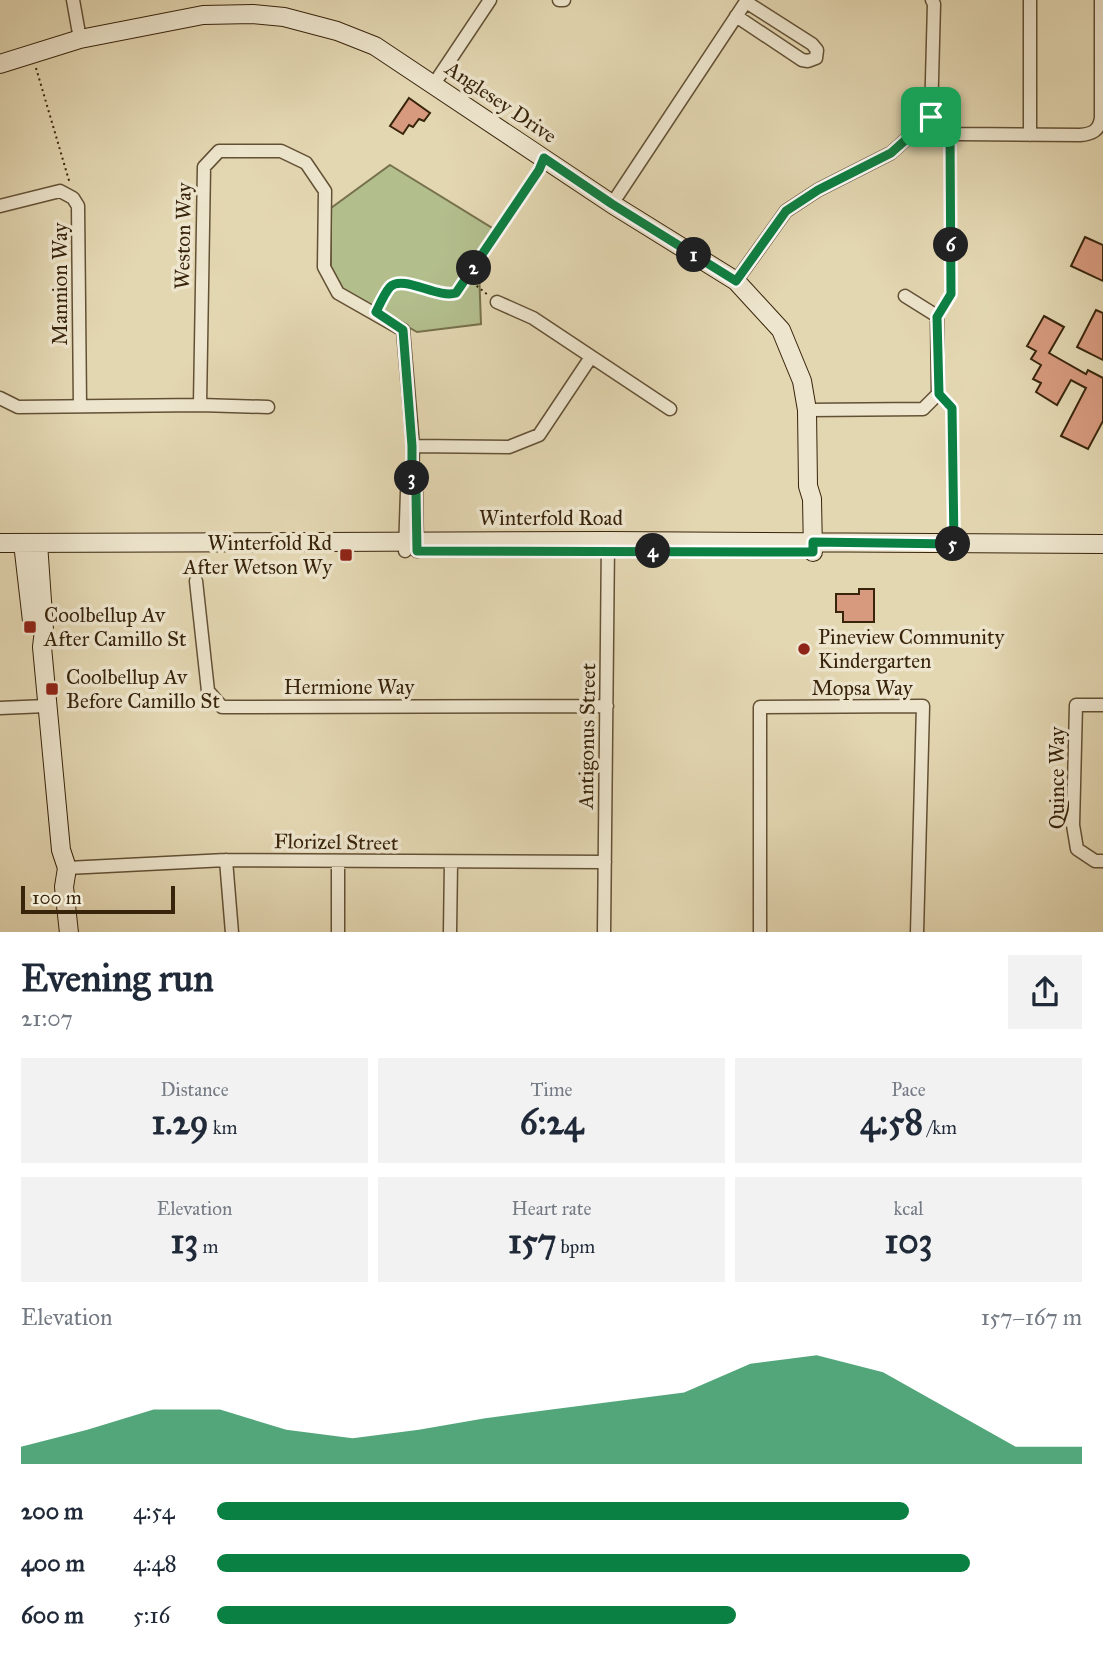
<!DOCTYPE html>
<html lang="en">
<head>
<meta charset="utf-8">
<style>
  body { margin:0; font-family:"IM FELL Great Primer",serif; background:#f2f2f3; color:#1f2937; height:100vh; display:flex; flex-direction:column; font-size:26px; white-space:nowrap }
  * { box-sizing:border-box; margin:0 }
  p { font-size:23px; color:#747a83 }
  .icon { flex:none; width:38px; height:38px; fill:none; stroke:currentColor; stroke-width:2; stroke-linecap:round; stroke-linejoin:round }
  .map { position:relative; height:932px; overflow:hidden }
  .sheet { display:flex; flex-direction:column; background:#fff; flex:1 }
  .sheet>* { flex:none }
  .scale { position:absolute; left:21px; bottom:18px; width:154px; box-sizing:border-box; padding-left:7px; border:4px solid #38240b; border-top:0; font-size:19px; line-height:24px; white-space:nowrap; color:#38240b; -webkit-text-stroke:5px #ede5cd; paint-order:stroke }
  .pin { position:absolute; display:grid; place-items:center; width:60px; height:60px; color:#fff; margin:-30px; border-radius:14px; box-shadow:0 4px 10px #0006 }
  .km { position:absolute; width:35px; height:35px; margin:-18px; border-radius:50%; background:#222; color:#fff; font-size:19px; line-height:35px; text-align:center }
  .round { display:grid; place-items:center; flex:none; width:74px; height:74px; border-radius:0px; background:#f2f2f3 }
  .summary { display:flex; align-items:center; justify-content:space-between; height:119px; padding:0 21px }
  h1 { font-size:38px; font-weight:700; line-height:52px }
  .figures { display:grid; grid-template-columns:repeat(3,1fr); gap:10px; height:119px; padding:7px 21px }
  .figures div { display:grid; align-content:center; border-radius:0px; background:#f2f2f3; text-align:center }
  .figures b { font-size:35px; font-weight:700 }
  .figures small { font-size:19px; font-weight:400 }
  .figures p { font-size:19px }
  .chart { height:196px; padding:14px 21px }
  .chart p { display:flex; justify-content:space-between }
  .chart svg { width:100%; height:126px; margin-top:7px; fill:#0b8043; opacity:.7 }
  ul { padding:0 21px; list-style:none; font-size:23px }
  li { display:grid; grid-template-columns:112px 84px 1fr; align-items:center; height:52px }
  li i { height:18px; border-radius:9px; background:#0b8043 }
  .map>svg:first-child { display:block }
  .green { fill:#b3be8d; stroke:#76714c; stroke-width:2 }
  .building { fill:#d79a7e; stroke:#38240b; stroke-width:2 }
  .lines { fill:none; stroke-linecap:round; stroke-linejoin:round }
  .street-casing { stroke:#635135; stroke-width:15 }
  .secondary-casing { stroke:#38240b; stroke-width:20 }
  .path { stroke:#38240b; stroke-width:2; stroke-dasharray:2 3.5; stroke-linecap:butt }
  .street { stroke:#ede5cd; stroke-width:12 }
  .secondary { stroke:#ede5cd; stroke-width:18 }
  .route-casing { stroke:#fff; stroke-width:14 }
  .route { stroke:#0b8043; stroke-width:9 }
  .poi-dot { fill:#8f2418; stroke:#ede5cd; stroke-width:2.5 }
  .labels { text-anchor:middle; stroke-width:7; stroke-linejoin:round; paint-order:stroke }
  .street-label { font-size:21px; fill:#38240b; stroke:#ede5cd }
  .poi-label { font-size:21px; fill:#38240b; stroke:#ede5cd; text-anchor:start }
</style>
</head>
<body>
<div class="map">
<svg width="1103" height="933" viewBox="0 0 1103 933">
  <rect width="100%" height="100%" fill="#e3d7b2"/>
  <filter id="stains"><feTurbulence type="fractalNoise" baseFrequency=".00286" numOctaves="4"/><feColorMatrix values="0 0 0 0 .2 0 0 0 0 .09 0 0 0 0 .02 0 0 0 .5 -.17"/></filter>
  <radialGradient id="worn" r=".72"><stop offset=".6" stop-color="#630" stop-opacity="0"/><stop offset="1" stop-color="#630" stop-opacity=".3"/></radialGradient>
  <!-- green -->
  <path class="green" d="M390,165l107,66 -18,38 2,55 -64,8 -74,-43 -12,-22v-59z"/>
  <!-- building -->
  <path class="building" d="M409,98l21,15 -6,8 -5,-2 -6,8 -4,-2 -6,9 -13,-8z
    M1085,237l18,8v36l-32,-15z
    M1096,310l7,3v47l-26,-13z
    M1044,316l20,11 -15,26 37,21 2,-4 15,8v43l-15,28 -27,-13 25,-48 -15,-8 -14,25 -21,-13 5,-9 -8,-4 8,-14 -10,-6 5,-8 -9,-5z
    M859,589h15v33h-31v-10h-7v-18h23z"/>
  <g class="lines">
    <!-- street casing -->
    <g class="street-casing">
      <path id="street" d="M73,0l7,39
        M559,0h5
        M736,16l66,44 6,1 8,-3 1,-8 -5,-6 -66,-42
        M434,84l56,-84
        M931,117l22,16 7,1 120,1c12,-1 19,-4 21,-17v-118
        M1030,135v-135
        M612,204l135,-204
        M0,206l60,-15 13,7 5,8 2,200
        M736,281l50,-70 32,-21 73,-37 40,-36 3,-113 -2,-4
        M497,302l36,16 137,91
        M0,398l18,9 182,-2 68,2
        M200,405l4,-238 15,-16h62l25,12 19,28 -1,76 14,26 65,37 10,116 -1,35 -5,11 -2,59
        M807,410l116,-1 15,-15 -1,-78 -32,-20
        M413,446l96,1 30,-12 52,-78
        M412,481l4,12 1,58
        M196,581l12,110 14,16 385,-1
        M1103,705h-27l-3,120 4,24 18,12h8
        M0,708l46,-2
        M226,860l6,73
        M338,862v71
        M67,868l159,-8 379,2
        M450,933l1,-71
        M604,933l4,-392
        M760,933v-226l163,-1 -6,227"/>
    </g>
    <!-- secondary casing -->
    <g class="secondary-casing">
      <path id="secondary" d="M0,64l80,-25 123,-24 50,-1 31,3 53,14 38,15 237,158 124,77 45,49 21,51 5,29 1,76 4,13 1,53
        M0,543l608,-2 495,3
        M23,543l9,78
        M38,543l6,87 -2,17 19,203 6,18 -3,19 5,46"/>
    </g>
    <!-- path -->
    <path class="path" d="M36,68l34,116
      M468,279l20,16
      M380,305c3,-6 6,-14 12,-19 14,-11 45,13 64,7l82,-121
      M943,308l8,-14 -1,-150
      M946,402l6,6 1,12 1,108"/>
    <!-- street -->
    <use href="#street" class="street"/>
    <!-- secondary -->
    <use href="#secondary" class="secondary"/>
  </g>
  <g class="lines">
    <!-- route casing -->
    <g class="route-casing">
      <path id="route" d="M931,117l1,17 18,2 1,158 -14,23 2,77 13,14 2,136 -141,-2v10h-13l-383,-1 -1,-58 -4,-12v-35l-9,-116 -27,-18c4,-8 8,-18 14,-25 13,-13 48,12 66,6l83,-123 5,-12 68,46 124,77 50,-70 32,-21 73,-37z"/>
    </g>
    <!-- route -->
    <use href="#route" class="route"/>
  </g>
  <!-- markers -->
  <g class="poi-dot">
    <rect x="339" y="548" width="14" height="14" rx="3.5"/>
    <rect x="23" y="620" width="14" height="14" rx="3.5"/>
    <circle cx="804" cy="649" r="7"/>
    <rect x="45" y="682" width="14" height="14" rx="3.5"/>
  </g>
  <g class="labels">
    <!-- street labels -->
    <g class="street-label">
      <text transform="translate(501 102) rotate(34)" y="7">Anglesey Drive</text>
      <text transform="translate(183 236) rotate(-89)" y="7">Weston Way</text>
      <text transform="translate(60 284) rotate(-90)" y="7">Mannion Way</text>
      <text x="551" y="525">Winterfold Road</text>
      <text x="349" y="694">Hermione Way</text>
      <text x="862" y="695">Mopsa Way</text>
      <text transform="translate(587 736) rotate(-89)" y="7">Antigonus Street</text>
      <text transform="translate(1057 778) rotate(-90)" y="7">Quince Way</text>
      <text transform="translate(336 842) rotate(1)" y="7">Florizel Street</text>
    </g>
    <!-- poi labels -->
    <g class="poi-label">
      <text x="332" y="550" text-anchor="end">Winterfold Rd<tspan x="332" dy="24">After Wetson Wy</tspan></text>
      <text x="44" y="622">Coolbellup Av<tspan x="44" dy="24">After Camillo St</tspan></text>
      <text x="818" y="644">Pineview Community<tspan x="818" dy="24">Kindergarten</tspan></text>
      <text x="66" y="684">Coolbellup Av<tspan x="66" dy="24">Before Camillo St</tspan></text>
    </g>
  </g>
  <rect width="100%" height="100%" filter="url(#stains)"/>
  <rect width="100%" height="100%" fill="url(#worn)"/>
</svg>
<div class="scale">100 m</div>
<div class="pin" style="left:931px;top:117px;background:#1e9e55"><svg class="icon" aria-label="arrive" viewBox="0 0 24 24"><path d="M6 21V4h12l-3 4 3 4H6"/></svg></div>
<b class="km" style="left:694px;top:255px">1</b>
<b class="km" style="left:474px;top:268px">2</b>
<b class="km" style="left:412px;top:478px">3</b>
<b class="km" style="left:653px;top:551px">4</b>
<b class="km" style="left:953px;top:544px">5</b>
<b class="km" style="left:951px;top:245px">6</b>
</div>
<section class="sheet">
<div class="summary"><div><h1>Evening run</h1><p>21:07</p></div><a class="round"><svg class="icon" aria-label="share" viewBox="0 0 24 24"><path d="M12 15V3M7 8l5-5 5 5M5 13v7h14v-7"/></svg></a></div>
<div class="figures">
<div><p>Distance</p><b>1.29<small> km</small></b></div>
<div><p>Time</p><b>6:24</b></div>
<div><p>Pace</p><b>4:58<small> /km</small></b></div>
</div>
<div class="figures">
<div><p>Elevation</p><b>13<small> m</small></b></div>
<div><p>Heart rate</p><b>157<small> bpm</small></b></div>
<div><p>kcal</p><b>103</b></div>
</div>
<div class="chart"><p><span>Elevation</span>157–167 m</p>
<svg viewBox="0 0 160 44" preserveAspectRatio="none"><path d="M0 44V38L10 32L20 25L30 25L40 32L50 35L60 32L70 28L80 25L90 22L100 19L110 9L120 6L130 12L140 25L150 38L160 38V44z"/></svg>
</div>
<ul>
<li><b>200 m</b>4:54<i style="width:80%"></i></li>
<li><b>400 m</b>4:48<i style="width:87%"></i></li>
<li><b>600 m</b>5:16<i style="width:60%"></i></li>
</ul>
</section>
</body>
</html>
